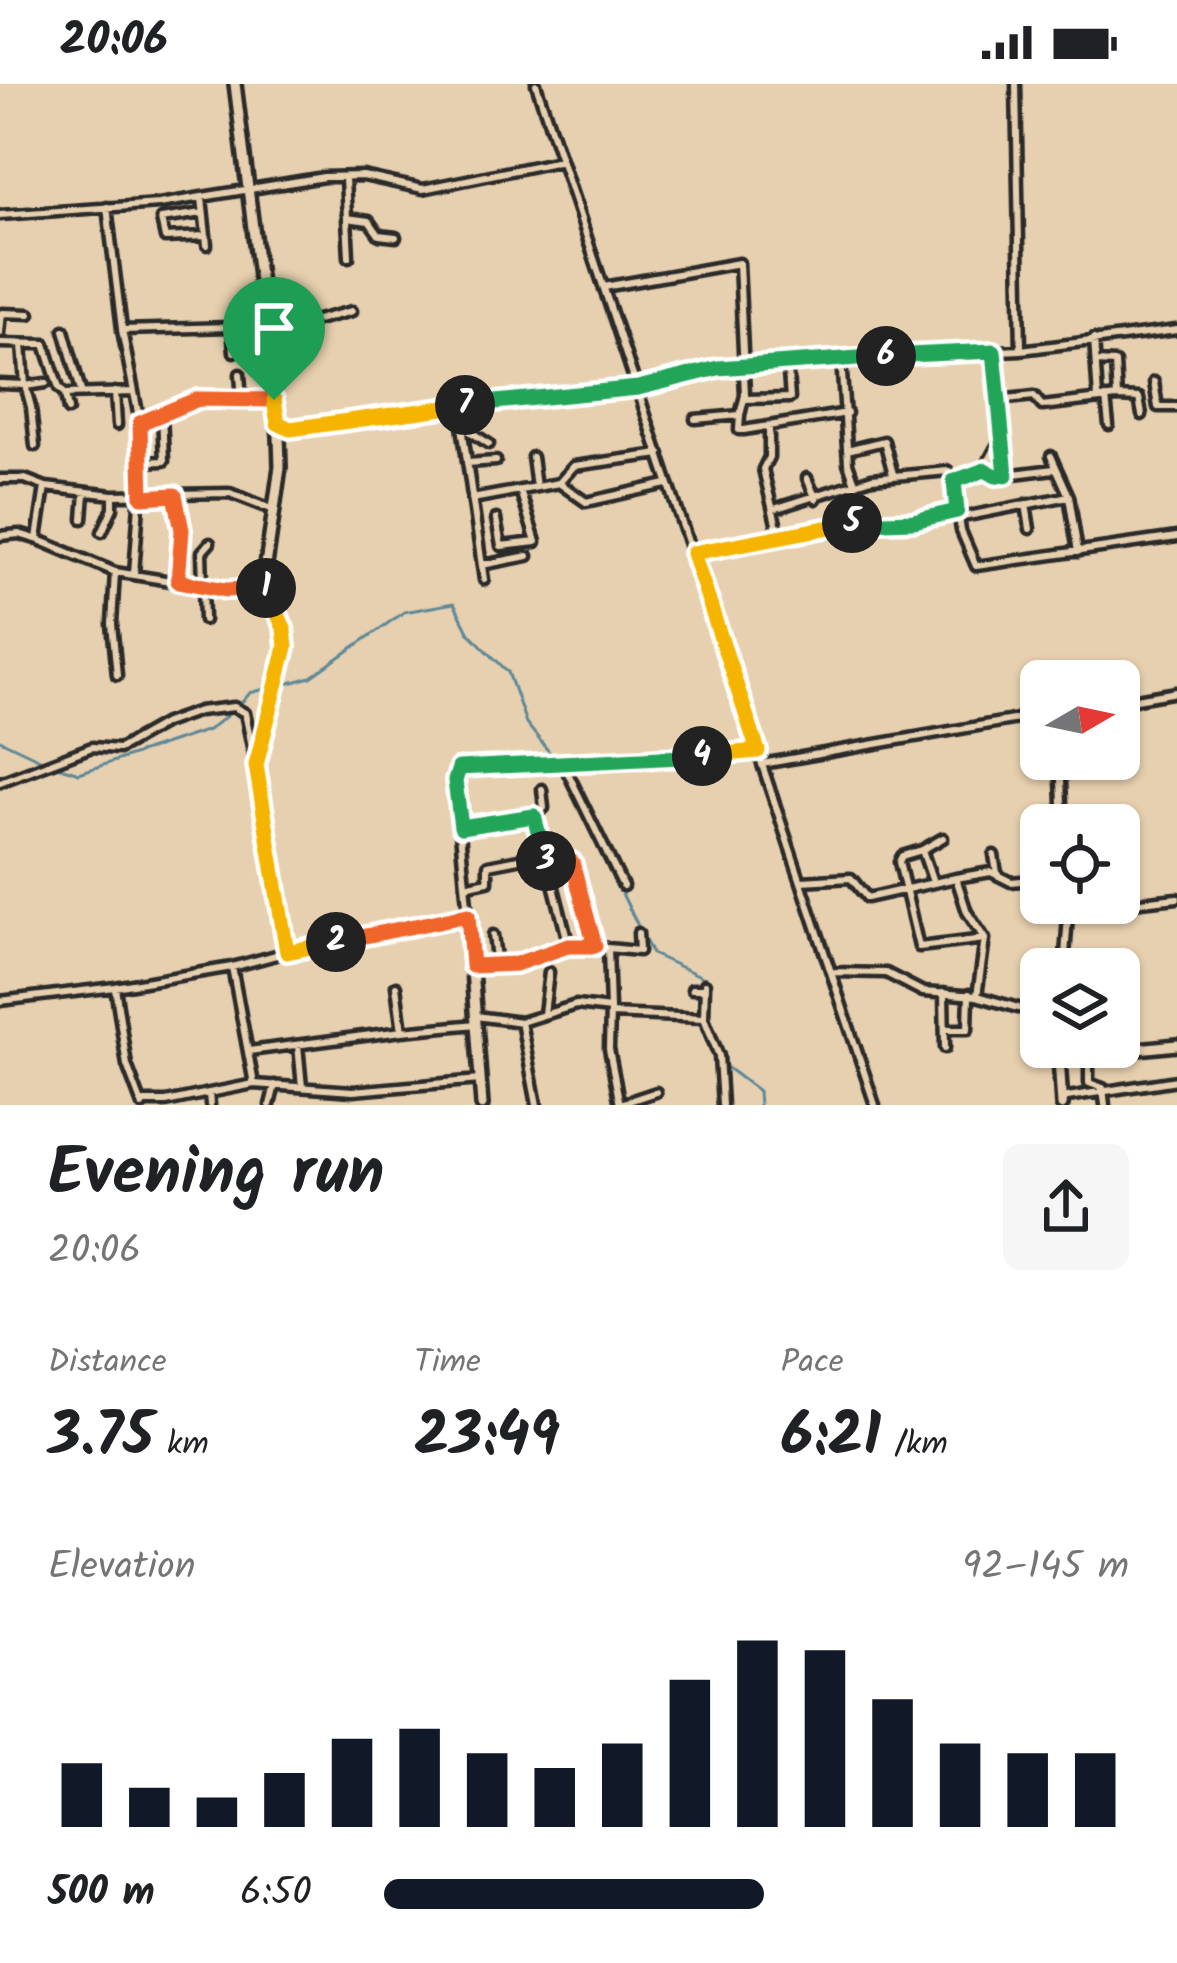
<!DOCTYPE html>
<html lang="en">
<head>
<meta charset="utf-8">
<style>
  body { margin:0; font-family:Kalam,sans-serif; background:#f6f6f6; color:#202124; height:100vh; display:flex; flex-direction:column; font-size:45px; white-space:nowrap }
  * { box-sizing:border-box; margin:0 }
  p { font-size:39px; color:#757577 }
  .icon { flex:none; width:66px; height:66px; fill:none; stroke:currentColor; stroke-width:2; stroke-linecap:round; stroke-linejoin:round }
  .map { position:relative; height:1021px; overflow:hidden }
  .sheet { display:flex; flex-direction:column; background:#fff; flex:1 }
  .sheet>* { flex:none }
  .needle { width:78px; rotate:81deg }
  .controls { position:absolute; left:1020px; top:576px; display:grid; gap:24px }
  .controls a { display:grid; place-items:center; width:120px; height:120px; border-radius:18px; background:#fff; box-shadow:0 3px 9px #0004; font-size:60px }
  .pin { position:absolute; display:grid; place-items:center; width:102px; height:102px; color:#fff; margin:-123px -51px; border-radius:50% 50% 50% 0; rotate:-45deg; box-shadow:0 0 12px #0007 }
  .pin .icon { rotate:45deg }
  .km { position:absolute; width:60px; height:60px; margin:-30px; border-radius:50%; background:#222; color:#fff; font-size:33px; line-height:60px; text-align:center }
  .round { display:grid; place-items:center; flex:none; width:126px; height:126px; border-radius:18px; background:#f6f6f6 }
  .overview { display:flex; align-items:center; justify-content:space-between; height:204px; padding:0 48px }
  h1 { font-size:66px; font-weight:600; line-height:90px }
  .figures { display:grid; grid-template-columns:repeat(3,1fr); gap:18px; height:204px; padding:12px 48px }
  .figures div { display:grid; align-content:center }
  .figures b { font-size:60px; font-weight:600 }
  .figures small { font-size:33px; font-weight:400 }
  .figures p { font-size:33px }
  .chart { height:336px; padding:24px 48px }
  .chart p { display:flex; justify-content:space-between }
  .chart svg { width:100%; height:216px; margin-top:12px; stroke:#111827; stroke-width:6 }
  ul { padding:0 48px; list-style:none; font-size:39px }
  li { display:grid; grid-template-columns:192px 144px 1fr; align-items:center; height:90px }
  li i { height:30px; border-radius:15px; background:#111827 }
  .status { display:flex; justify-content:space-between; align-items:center; height:84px; padding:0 60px; background:#fff; direction:ltr }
  .status svg { height:33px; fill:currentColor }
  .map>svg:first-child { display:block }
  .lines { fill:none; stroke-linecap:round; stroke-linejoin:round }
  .stream { stroke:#5e8898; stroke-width:3 }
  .street-casing { stroke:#2b2b2b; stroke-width:15 }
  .secondary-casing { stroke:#2b2b2b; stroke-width:18 }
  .street { stroke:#e7d0af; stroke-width:6 }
  .secondary { stroke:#e7d0af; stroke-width:9 }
  .split-1-casing { stroke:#fff; stroke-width:24 }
  .split-2-casing { stroke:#fff; stroke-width:24 }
  .split-3-casing { stroke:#fff; stroke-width:24 }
  .split-4-casing { stroke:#fff; stroke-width:24 }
  .split-5-casing { stroke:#fff; stroke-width:24 }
  .split-6-casing { stroke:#fff; stroke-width:24 }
  .split-7-casing { stroke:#fff; stroke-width:24 }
  .split-8-casing { stroke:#fff; stroke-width:24 }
  .split-1 { stroke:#f0652b; stroke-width:15 }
  .split-2 { stroke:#f5b400; stroke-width:15 }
  .split-3 { stroke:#f0652b; stroke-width:15 }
  .split-4 { stroke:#22a559; stroke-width:15 }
  .split-5 { stroke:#f5b400; stroke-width:15 }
  .split-6 { stroke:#22a559; stroke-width:15 }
  .split-7 { stroke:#22a559; stroke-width:15 }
  .split-8 { stroke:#f5b400; stroke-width:15 }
</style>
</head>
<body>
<div class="status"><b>20:06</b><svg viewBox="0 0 49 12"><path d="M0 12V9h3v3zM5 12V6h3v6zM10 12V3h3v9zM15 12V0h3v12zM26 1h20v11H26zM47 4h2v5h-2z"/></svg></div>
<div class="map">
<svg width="1177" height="1021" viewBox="0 0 1177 1021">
  <rect width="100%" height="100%" fill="#e7d0af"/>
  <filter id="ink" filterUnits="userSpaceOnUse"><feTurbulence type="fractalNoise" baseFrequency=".00833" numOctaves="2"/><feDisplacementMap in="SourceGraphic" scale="24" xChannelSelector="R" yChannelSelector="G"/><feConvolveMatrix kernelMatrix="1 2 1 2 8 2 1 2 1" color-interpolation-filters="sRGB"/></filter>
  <g filter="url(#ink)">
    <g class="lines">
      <!-- stream -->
      <path class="stream" d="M283,601l28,-8 93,-65 50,-9 15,30 39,39 18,51 28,35
        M242,618l8,-9 22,-6
        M0,656l44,21
        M51,680l28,9 129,-43 25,-19
        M560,685l92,185 55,25 3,42 9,28
        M722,974l3,8 33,25 1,14"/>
      <!-- street casing -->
      <g class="street-casing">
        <path id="street" d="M536,0l339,1021
          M1016,0l5,266
          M345,94l2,40 22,3 10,14 17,2
          M202,114l5,47
          M107,123l15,122
          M203,129l-42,6 4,19 40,-2
          M0,131l159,-11 165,-27 39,-1 60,13 136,-28
          M347,134l2,39
          M604,203l135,-24 6,132 -5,20
          M265,230l48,7 39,-10
          M232,243l2,25
          M64,246l17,61
          M0,249l2,-20 28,1
          M1094,255l4,59
          M0,259l45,1 14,44 6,6
          M841,274l7,105 7,20 5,39
          M1096,278l19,1 2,34
          M240,290l2,26
          M1154,298l4,25h19
          M0,300l25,1 -3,-41
          M25,301l6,22 4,39
          M25,302l21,-3
          M115,308l2,33
          M1106,314l3,27
          M745,315l45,-1 -3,-37
          M998,316l36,-4 8,10 75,-9 22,1 3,17
          M459,321l25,175
          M68,326l-3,-16 69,-2
          M695,335l45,-4 -1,15h5l103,-17
          M140,339l58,-24 76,1
          M462,342l27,18
          M769,343v30l-6,12 16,67
          M279,352l11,-7 169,-24 178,-18 82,-18 122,-11 180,-8 156,-20
          M1001,357l5,34 48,-6
          M847,366l37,-9 9,33
          M1051,372l18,40 9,56
          M532,373l4,30
          M142,378l22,-1 -2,-49
          M467,379l29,-2
          M984,386l12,6 10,-1
          M807,394l9,21
          M0,395h25l21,8 67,8 117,-2 44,17
          M954,397l29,-10 18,-33 -6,-87
          M559,399l27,19 81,-18
          M175,412l7,34 -4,51
          M472,415l87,-16 15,-17 86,-12
          M1026,420l4,25
          M774,425l98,-31 76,-7 6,10 7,50 15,35 201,-29
          M958,434l111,-22
          M83,435l2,-26
          M496,435l5,27 35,-4 -16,-52
          M102,448l11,-24v-13
          M0,452l19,-2 20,6 76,32 111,18 40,-4
          M37,455l8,-52
          M693,469l153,-29 68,-3 41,-10
          M482,481l46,-9
          M115,488l-3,52 5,51
          M134,490l8,-112 -2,-39 -18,-93 145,-4
          M204,536l-2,-68 8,-9
          M1119,618l58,-10
          M1060,675l3,66
          M562,677l61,125
          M762,680l279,-49
          M0,698l92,-35 27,2 46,-26 34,-12 35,-4 11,6 10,48
          M535,732l9,-8 -2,-19
          M461,743l75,-9 12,46 24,-2 23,84 13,2 2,61
          M922,766l-20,6 -3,6 20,85 66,-8 -8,57 41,12 23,2
          M994,771l3,18
          M956,794l35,-6 20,10 30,-3
          M802,797l49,-3 16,20 89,-20 11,34 18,27
          M933,798l-11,-32 21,-12
          M465,802l23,-5v-16l56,-11
          M1069,826l108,-12
          M468,831l-13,-134 4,-13 299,-17
          M493,851l4,31
          M569,862h26
          M608,864l31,3 -1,-18
          M471,882l45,-2 53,-18 -21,-82
          M1064,885l5,-66
          M831,888l55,1 37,19 54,4
          M396,902l6,45 75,-7
          M692,905h13
          M944,909l1,55
          M0,917l115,-14
          M544,930l5,-42
          M610,930l94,4 15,38 3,49
          M476,932l45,6 55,-17 34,4 -1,40 11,56
          M704,934l1,-34
          M521,938l16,83
          M945,945h23l1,-35
          M298,961l4,42
          M249,967l153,-20
          M1089,971v28l14,5 2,17
          M254,1000l99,7 127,-11
          M1061,1014l116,-18
          M141,1018h25l43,-9
          M620,1020l36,-12
          M142,1021l-15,-40 -12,-78 117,-20
          M210,1021l-1,-12 45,-9 -22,-117 55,-15
          M270,1021l5,-20"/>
      </g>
      <!-- secondary casing -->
      <g class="secondary-casing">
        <path id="secondary" d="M235,0l44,352 1,31 -15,105c2,27 19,47 22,75l-31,118 31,187 181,-37 14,190
          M1062,1021l-3,-48 118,-12"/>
      </g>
      <!-- street -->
      <use href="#street" class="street"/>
      <!-- secondary -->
      <use href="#secondary" class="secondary"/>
    </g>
  </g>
  <g class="lines" filter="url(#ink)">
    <!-- split-1 casing -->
    <g class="split-1-casing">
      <path id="split-1" d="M266,504l-40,2 -48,-9 4,-51 -7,-35 -33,2 -2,-74 58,-24 76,1"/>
    </g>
    <!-- split-2 casing -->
    <g class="split-2-casing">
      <path id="split-2" d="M266,504l18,40 2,19 -30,118 31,187 49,-10"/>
    </g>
    <!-- split-3 casing -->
    <g class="split-3-casing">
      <path id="split-3" d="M336,858l132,-27 4,51 44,-2 52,-18h27l-23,-84 -26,-1"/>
    </g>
    <!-- split-4 casing -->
    <g class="split-4-casing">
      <path id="split-4" d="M546,777l-12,-45 -73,11 -6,-46 4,-13 243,-12"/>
    </g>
    <!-- split-5 casing -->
    <g class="split-5-casing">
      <path id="split-5" d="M702,672l56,-5 -65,-198 159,-30"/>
    </g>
    <!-- split-6 casing -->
    <g class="split-6-casing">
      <path id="split-6" d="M852,439l62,-2 43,-10 -3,-30 31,-11 11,6 10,-1 -12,-124 -108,5"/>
    </g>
    <!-- split-7 casing -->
    <g class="split-7-casing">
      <path id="split-7" d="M465,321l173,-17 80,-20 168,-12"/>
    </g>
    <!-- split-8 casing -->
    <g class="split-8-casing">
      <path id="split-8" d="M274,316l4,23 12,6 175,-24"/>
    </g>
    <!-- split-1 -->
    <use href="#split-1" class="split-1"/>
    <!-- split-2 -->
    <use href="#split-2" class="split-2"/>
    <!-- split-3 -->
    <use href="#split-3" class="split-3"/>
    <!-- split-4 -->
    <use href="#split-4" class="split-4"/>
    <!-- split-5 -->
    <use href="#split-5" class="split-5"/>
    <!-- split-6 -->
    <use href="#split-6" class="split-6"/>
    <!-- split-7 -->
    <use href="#split-7" class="split-7"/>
    <!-- split-8 -->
    <use href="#split-8" class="split-8"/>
  </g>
</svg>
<div class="controls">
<a><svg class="needle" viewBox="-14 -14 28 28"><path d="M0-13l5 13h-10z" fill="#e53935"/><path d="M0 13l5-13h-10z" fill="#757577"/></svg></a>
<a><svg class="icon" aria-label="locate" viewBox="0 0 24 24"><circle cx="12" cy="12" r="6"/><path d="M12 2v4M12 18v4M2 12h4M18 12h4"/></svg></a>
<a><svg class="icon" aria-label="layers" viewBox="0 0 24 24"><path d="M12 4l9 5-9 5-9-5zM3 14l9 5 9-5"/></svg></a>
</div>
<div class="pin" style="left:274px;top:316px;background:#1e9e55"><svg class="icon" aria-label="arrive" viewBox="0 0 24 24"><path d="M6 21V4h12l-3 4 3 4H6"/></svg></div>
<b class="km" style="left:266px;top:504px">1</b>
<b class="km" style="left:336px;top:858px">2</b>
<b class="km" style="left:546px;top:777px">3</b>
<b class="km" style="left:702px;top:672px">4</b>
<b class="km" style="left:852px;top:439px">5</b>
<b class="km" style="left:886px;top:272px">6</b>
<b class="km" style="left:465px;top:321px">7</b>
</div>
<section class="sheet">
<div class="overview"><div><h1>Evening run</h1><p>20:06</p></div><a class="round"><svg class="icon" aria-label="share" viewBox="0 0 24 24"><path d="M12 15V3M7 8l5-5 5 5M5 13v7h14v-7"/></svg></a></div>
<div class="figures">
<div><p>Distance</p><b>3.75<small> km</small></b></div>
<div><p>Time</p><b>23:49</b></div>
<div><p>Pace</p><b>6:21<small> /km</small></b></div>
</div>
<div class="chart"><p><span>Elevation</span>92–145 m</p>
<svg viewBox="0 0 160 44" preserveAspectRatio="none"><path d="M5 44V31M15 44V36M25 44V38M35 44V33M45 44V26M55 44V24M65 44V29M75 44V32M85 44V27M95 44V14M105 44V6M115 44V8M125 44V18M135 44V27M145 44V29M155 44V29"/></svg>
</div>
<ul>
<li><b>500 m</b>6:50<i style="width:51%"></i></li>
</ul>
</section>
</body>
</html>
